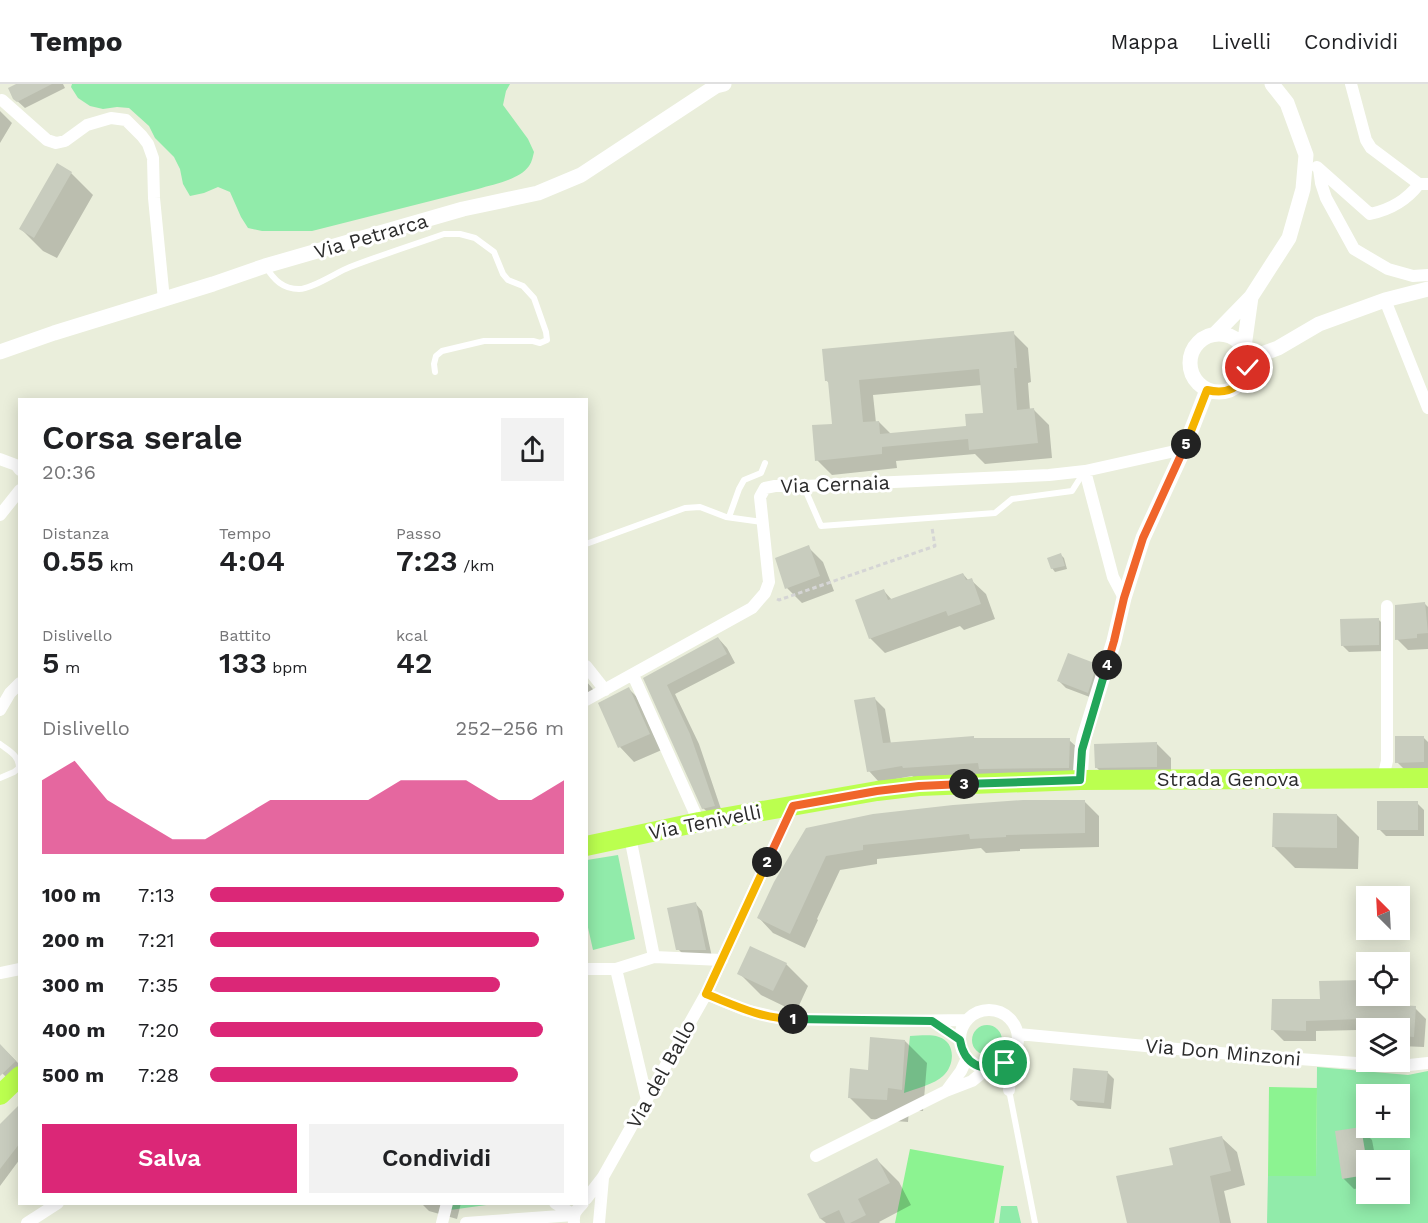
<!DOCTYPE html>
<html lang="it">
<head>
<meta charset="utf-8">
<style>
  body { margin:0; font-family:"Work Sans",sans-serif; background:#f2f2f2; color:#202124; height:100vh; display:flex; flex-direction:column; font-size:22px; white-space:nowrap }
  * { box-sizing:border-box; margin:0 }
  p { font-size:20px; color:#757577 }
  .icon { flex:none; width:33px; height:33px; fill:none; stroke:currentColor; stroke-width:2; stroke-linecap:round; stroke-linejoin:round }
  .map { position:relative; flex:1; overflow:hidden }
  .drawer { position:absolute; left:18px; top:314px; width:570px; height:807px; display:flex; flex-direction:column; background:#fff; border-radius:0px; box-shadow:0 3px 15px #0003 }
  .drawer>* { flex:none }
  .needle { width:39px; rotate:336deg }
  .buttons { position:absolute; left:1356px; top:802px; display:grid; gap:12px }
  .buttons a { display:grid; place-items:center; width:54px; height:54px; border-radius:0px; background:#fff; box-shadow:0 3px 15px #0003; font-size:30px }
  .pin { position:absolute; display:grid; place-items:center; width:51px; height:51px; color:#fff; margin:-26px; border:3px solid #fff; border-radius:50%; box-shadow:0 2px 6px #0007 }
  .km { position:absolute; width:30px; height:30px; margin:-15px; border-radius:50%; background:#222; color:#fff; font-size:16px; line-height:30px; text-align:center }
  .round { display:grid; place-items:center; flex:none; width:63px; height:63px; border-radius:0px; background:#f2f2f2 }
  .summary { display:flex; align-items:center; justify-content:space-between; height:102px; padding:0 24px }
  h1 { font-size:33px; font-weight:600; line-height:45px }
  .metrics { display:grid; grid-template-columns:repeat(3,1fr); gap:9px; height:102px; padding:6px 24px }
  .metrics div { display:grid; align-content:center }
  .metrics b { font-size:30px; font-weight:600 }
  .metrics small { font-size:16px; font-weight:400 }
  .metrics p { font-size:16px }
  .chart { height:168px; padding:12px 24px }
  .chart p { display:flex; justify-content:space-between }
  .chart svg { width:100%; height:108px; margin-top:6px; fill:#db2777; opacity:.7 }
  .cta { display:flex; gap:12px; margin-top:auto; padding:12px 24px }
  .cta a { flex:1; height:69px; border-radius:0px; background:#db2777; color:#fff; font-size:24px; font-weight:600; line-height:69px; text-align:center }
  .cta a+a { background:#f2f2f2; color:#202124 }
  ul { padding:0 24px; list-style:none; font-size:20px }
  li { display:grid; grid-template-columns:96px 72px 1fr; align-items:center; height:45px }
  li i { height:15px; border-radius:8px; background:#db2777 }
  header { display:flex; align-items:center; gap:36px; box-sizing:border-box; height:84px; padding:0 30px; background:#fff; border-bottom:2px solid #e0e0e0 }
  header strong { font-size:28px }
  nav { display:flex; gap:33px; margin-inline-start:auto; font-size:21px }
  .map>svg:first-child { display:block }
  .green { fill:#91ebaa; fill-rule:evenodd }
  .pitch { fill:#8cf391 }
  .shadow { fill:#0003; fill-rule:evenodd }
  .building { fill:#c8ccbe; fill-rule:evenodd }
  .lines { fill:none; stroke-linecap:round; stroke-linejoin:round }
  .path { stroke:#d5d5d5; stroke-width:3; stroke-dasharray:4.5 3; stroke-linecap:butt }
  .service { stroke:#fff; stroke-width:6 }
  .minor { stroke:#fff; stroke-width:12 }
  .tertiary { stroke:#fff; stroke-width:15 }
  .primary { stroke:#bbff4f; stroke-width:20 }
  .split-1-casing { stroke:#fff; stroke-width:12 }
  .split-2-casing { stroke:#fff; stroke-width:12 }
  .split-3-casing { stroke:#fff; stroke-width:12 }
  .split-4-casing { stroke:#fff; stroke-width:12 }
  .split-5-casing { stroke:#fff; stroke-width:12 }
  .split-6-casing { stroke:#fff; stroke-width:12 }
  .split-1 { stroke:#22a559; stroke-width:8 }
  .split-2 { stroke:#f5b400; stroke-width:8 }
  .split-3 { stroke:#f0652b; stroke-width:8 }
  .split-4 { stroke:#22a559; stroke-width:8 }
  .split-5 { stroke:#f0652b; stroke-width:8 }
  .split-6 { stroke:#f5b400; stroke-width:8 }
  .labels { text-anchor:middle; stroke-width:6; stroke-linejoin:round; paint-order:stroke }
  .street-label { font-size:20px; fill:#2b2b2b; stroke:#fff }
</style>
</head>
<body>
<header>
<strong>Tempo</strong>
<nav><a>Mappa</a><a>Livelli</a><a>Condividi</a></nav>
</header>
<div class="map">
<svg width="1428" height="1139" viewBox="0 0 1428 1139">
  <rect width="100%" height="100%" fill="#eaeedb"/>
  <!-- green -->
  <path class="green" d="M72,0h438l-4,7 -3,14 25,34 6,13c-1,4 -2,10 -5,14 -10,14 -35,18 -51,23l-166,42h-50l-14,-3 -7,-11 -11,-25 -12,-5 -14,6 -14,3 -7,-12 -3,-15 -6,-12 -19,-19 -6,-12 -20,-18 -12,-1 -14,2 -13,-3 -12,-8 -7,-11z
    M618,771l17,84 -42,11 -6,-27v-63z
    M972 956a15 15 0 1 1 30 0a15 15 0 1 1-30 0Z
    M910,952c9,0 20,-2 29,1 17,5 16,29 4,39 -8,8 -28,13 -39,17z
    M1317,983l91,8 20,-4v152h-161l1,-47h48zM1366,1011h34v33h-34zM1366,1077h34v33h-34z
    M452,1119h49l-51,7z
    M1001,1122h16l4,17h-22z"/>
  <!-- pitch -->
  <path class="pitch" d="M1269,1003l48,1 -1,88h-48z
    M910,1065l94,17 -10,57h-99z"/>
  <!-- shadow -->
  <path class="shadow" d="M20,0h43l2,4 -40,20 -11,-10z
    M0,27l12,12 -12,20z
    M71,89l22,22 -36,63 -14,-7 -22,-22z
    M1013,249l15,15 3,34 -3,1 2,27h4l15,15 3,33 -67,6 -10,-10 -79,7 1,7 -65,7 -15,-15 16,-35 -3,-41 -3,-3zM982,301l2,29 -16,13 -77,7 -12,-12 -3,1 -3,-28z
    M808,463l15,15 11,29 -32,12 -15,-15z
    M1061,471l3,3 3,11 -12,3 -3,-4z
    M963,490l6,7 2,-1 15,14 9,25 -31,11 -4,-4 -75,27 -15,-15 14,-47 8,9z
    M1424,519l4,4v42l-20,1 -11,-11z
    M1378,535l7,7v25l-36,1 -7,-7z
    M718,554l9,10 8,15 -60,31 24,50 24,71 -10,2 -10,-9 -58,-130z
    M1096,581l7,7 -8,27 -29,-11 -7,-7z
    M586,597l12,14 -12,9z
    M629,605l15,15 20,45 -30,13 -14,-15z
    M874,614l11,11 6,35 84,-5 94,1 11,10 -2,28 -87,1 -6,-5 -70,4 -3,-2 -33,6 -10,-11z
    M1423,653l5,5v27h-24l-7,-7z
    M1156,659l15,15v24h-60l-15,-15z
    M1084,717l15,15v31l-79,2v2l-34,2 -5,-5 -104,11v5l-37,6 -23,49 1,1 -13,28 -32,-15 -14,-15 48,-89z
    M1417,719l7,7v26h-38l-7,-7z
    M1337,731l22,22 -1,32 -63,-1 -22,-22z
    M695,819l7,8 10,46 -27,-1 -7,-7z
    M786,880l22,22 -12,26 -35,-17 -22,-22z
    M1366,897v15h12v9l37,3 11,11 -2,28 -24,-1v-17l-84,2v10h-32l-11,-11 48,-29v-19z
    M905,957l22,22 -4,48 -14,-1 -1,12 -37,-3 -22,-22 21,-26z
    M0,961l20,20v26l-20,-20z
    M1107,988l7,7 -3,30 -33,-3 -7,-7z
    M20,1023v52l-20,27v-60z
    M1361,1045l11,11 4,21h-10v26l-12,2 -11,-11z
    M1222,1054l15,14 8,33 -21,6 7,32h-102l46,-57z
    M877,1076l22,22 12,23 -32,17 1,1h-54l-5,-4 -12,-25z
    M421,1119h40l-4,16 -28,-8z"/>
  <!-- building -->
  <path class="building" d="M16,0h36l-35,18 -4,-3 -5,-11z
    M57,79l15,9 -38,66 -15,-9z
    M1014,247l3,37h-3l3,42 17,-2 4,35 -69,7 -1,-11 -86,8v7l-67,7 -3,-36 20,-1 -4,-43h-3l-3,-32zM979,285l4,44 -18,1 1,12 -86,8 -1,-13 -16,1 -4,-42z
    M809,461l11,31 -35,13 -10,-31z
    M1061,469l4,13 -14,3 -4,-11z
    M963,489l3,7 6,-2 9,26 -33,12 -2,-5 -77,28 -14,-39 29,-11 4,11z
    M1425,518l3,31 -11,1v4l-22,2v-35z
    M1379,534v27l-38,1 -1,-27z
    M718,553l9,17 -60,31 23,49 25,72 -13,3 -59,-131z
    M1068,569l29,11 -9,29 -31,-12z
    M629,603l21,47 -32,14 -20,-45z
    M875,613l8,46 91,-7v2h96l-1,30 -90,1 -1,-6 -75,5 -1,-2 -35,6 -13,-72z
    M1395,652h29v26l-29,1z
    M1157,658v25l-62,1 -1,-24z
    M1023,716h62v33l-79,2v2l-36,2 -1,-5 -106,11v5l-37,6 -36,78 -33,-16 17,-36 32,-54 67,-14 80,-9z
    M1377,717h41v29h-41z
    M1273,729l64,1v34l-65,-1z
    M696,818l10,48h-30l-9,-42z
    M750,862l37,17 -14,28 -36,-17z
    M1366,896l2,23 48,3 -2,31 -14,-1v-7h-14l1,-11 -81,3v10l-35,-1 1,-31h48l-1,-18z
    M870,953l35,3 -3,50 -14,-2 -1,12 -39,-2 2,-30 18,2z
    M0,960l16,17 -16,15z
    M1073,984l35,3 -4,32 -34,-3z
    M20,1020v39l-20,26v-45z
    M1361,1043l5,30v18l-24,4 -7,-48z
    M1222,1052l9,35 -21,5 10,47h-93l-11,-47 57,-11 -4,-17z
    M877,1074l13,25 -32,16 8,16 -16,8h-5l-6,-13 -19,9 -13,-25z"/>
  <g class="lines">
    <!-- path -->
    <path class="path" d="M777,515l2,1 156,-54 -3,-18"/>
    <!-- service -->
    <path class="service" d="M266,183c8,13 17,22 33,22 13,0 38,-17 51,-22 31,-12 63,-22 94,-33h16l15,4 19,14 9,22 5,6 15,6 11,12 12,34 1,8 -7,3 -7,-2h-49l-42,10 -6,5 -2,8 1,8
      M804,403l17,39 174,-13 17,-14 60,-8 12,-19
      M729,433l10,-28 5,-9 17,-7 4,-10
      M586,460l99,-36 15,-1 26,10 36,5
      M0,660c9,7 19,11 19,24l-5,4 -14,6
      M1009,1006l26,133"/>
    <!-- minor -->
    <path class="minor" d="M1351,0l15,56 5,8 48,36
      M2,16l45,40 9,3 9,-2 22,-16 24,-7 15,2 16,16 6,8 5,14 1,40 10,102
      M1317,83l53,47c19,-4 37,-14 49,-30h9
      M1319,85l2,14 5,15 28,51 34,20 25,7 15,-1
      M1385,216l43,108
      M0,375l16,6 4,5
      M1085,387l28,106 11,21
      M0,431l20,-25
      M586,582l19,24
      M633,591l66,147
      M586,616l166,-92 13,-15 4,-11 -9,-85 5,-9 10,-2h29l245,-11 36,-4 99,-22
      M0,626l10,-17 10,-10
      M1383,694l4,-17v-155
      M654,873l68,3
      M586,885h30l38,-12 -24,-120
      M616,885l31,131
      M0,889l20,-4
      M706,910l39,16 38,9 114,2 69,-1
      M960 955a29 29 0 1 1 58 0a29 29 0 1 1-58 0Z
      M1018,950l223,21 159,11 28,-3
      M947,1006l14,-19 6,-13
      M1009,1006l2,-32
      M816,1072l130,-65 26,-10 16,-13
      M586,1115l17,-22 103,-183 87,-189
      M555,1119l19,12
      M27,1139l31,-20
      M442,1139l5,-20
      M466,1139l108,-8
      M574,1139c-1,-11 3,-13 9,-20
      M599,1139l4,-45"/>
    <!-- tertiary -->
    <path class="tertiary" d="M1190 279a29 29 0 1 1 58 0a29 29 0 1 1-58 0Z
      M1215,250l36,-37 38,-59 14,-49 3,-34 -19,-52 -15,-19
      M1244,263l7,-50
      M0,268l54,-19 159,-49 52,-18 198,-57 75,-16 43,-18 135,-89 8,-2
      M1248,275l30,-11 41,-24 66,-24 43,-11
      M1080,696l2,-31 2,-11 30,-97 10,-43 19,-60 41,-89 23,-59"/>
    <!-- primary -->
    <path class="primary" d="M586,762l113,-24 178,-31 42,-5 161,-6 348,-2
      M0,1011l20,-19"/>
  </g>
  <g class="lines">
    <!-- split-1 casing -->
    <g class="split-1-casing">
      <path id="split-1" d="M793,935l139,2 28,19c4,24 22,34 45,23"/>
    </g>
    <!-- split-2 casing -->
    <g class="split-2-casing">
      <path id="split-2" d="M767,778l-61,132c28,11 56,25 87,25"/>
    </g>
    <!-- split-3 casing -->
    <g class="split-3-casing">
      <path id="split-3" d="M767,778l26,-56 84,-15 42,-5 45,-2"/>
    </g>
    <!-- split-4 casing -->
    <g class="split-4-casing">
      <path id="split-4" d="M964,700l116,-4 2,-30 25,-85"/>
    </g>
    <!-- split-5 casing -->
    <g class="split-5-casing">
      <path id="split-5" d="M1107,581l7,-24 10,-43 19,-60 43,-94"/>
    </g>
    <!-- split-6 casing -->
    <g class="split-6-casing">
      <path id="split-6" d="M1186,360l21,-54c21,5 34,-2 41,-22"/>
    </g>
    <!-- split-1 -->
    <use href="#split-1" class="split-1"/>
    <!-- split-2 -->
    <use href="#split-2" class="split-2"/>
    <!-- split-3 -->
    <use href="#split-3" class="split-3"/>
    <!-- split-4 -->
    <use href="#split-4" class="split-4"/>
    <!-- split-5 -->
    <use href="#split-5" class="split-5"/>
    <!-- split-6 -->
    <use href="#split-6" class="split-6"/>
  </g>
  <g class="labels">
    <!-- street labels -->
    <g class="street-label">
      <text transform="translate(371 152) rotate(-16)" y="7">Via Petrarca</text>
      <text transform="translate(835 400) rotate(-2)" y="7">Via Cernaia</text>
      <text x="1228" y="702">Strada Genova</text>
      <text transform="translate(705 738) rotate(-11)" y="7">Via Tenivelli</text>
      <text transform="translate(1223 968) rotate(5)" y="7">Via Don Minzoni</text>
      <text transform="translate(661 990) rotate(-61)" y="7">Via del Ballo</text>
    </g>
  </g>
</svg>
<div class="buttons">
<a><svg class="needle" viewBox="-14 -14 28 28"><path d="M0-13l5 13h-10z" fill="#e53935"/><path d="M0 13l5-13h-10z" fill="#757577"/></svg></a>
<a><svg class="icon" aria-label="locate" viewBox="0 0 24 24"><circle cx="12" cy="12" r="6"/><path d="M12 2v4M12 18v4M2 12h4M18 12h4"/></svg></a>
<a><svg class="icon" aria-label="layers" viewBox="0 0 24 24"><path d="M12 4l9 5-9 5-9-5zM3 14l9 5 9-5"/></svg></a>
<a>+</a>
<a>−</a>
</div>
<div class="pin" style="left:1005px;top:979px;background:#1e9e55"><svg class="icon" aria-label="arrive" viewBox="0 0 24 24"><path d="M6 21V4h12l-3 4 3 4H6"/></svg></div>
<div class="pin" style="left:1248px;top:284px;background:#d93025"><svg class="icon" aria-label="check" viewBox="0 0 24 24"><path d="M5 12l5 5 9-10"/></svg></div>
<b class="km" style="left:793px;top:935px">1</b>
<b class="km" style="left:767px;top:778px">2</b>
<b class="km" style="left:964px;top:700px">3</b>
<b class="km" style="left:1107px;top:581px">4</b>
<b class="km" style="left:1186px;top:360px">5</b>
<section class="drawer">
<div class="summary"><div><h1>Corsa serale</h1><p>20:36</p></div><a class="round"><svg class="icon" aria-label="share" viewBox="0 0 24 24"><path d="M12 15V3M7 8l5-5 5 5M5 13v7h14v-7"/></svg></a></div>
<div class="metrics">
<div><p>Distanza</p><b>0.55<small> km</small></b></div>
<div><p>Tempo</p><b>4:04</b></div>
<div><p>Passo</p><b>7:23<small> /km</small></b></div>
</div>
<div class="metrics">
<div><p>Dislivello</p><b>5<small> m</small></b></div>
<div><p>Battito</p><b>133<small> bpm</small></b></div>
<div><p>kcal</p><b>42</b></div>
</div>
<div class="chart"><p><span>Dislivello</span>252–256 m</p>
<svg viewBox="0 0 160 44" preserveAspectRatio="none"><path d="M0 44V14L10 6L20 22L30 30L40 38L50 38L60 30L70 22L80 22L90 22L100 22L110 14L120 14L130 14L140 22L150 22L160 14V44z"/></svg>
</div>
<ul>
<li><b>100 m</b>7:13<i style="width:100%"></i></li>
<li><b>200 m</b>7:21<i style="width:93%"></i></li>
<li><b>300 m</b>7:35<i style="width:82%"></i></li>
<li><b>400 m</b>7:20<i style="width:94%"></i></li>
<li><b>500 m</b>7:28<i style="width:87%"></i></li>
</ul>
<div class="cta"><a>Salva</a><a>Condividi</a></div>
</section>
</div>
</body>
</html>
